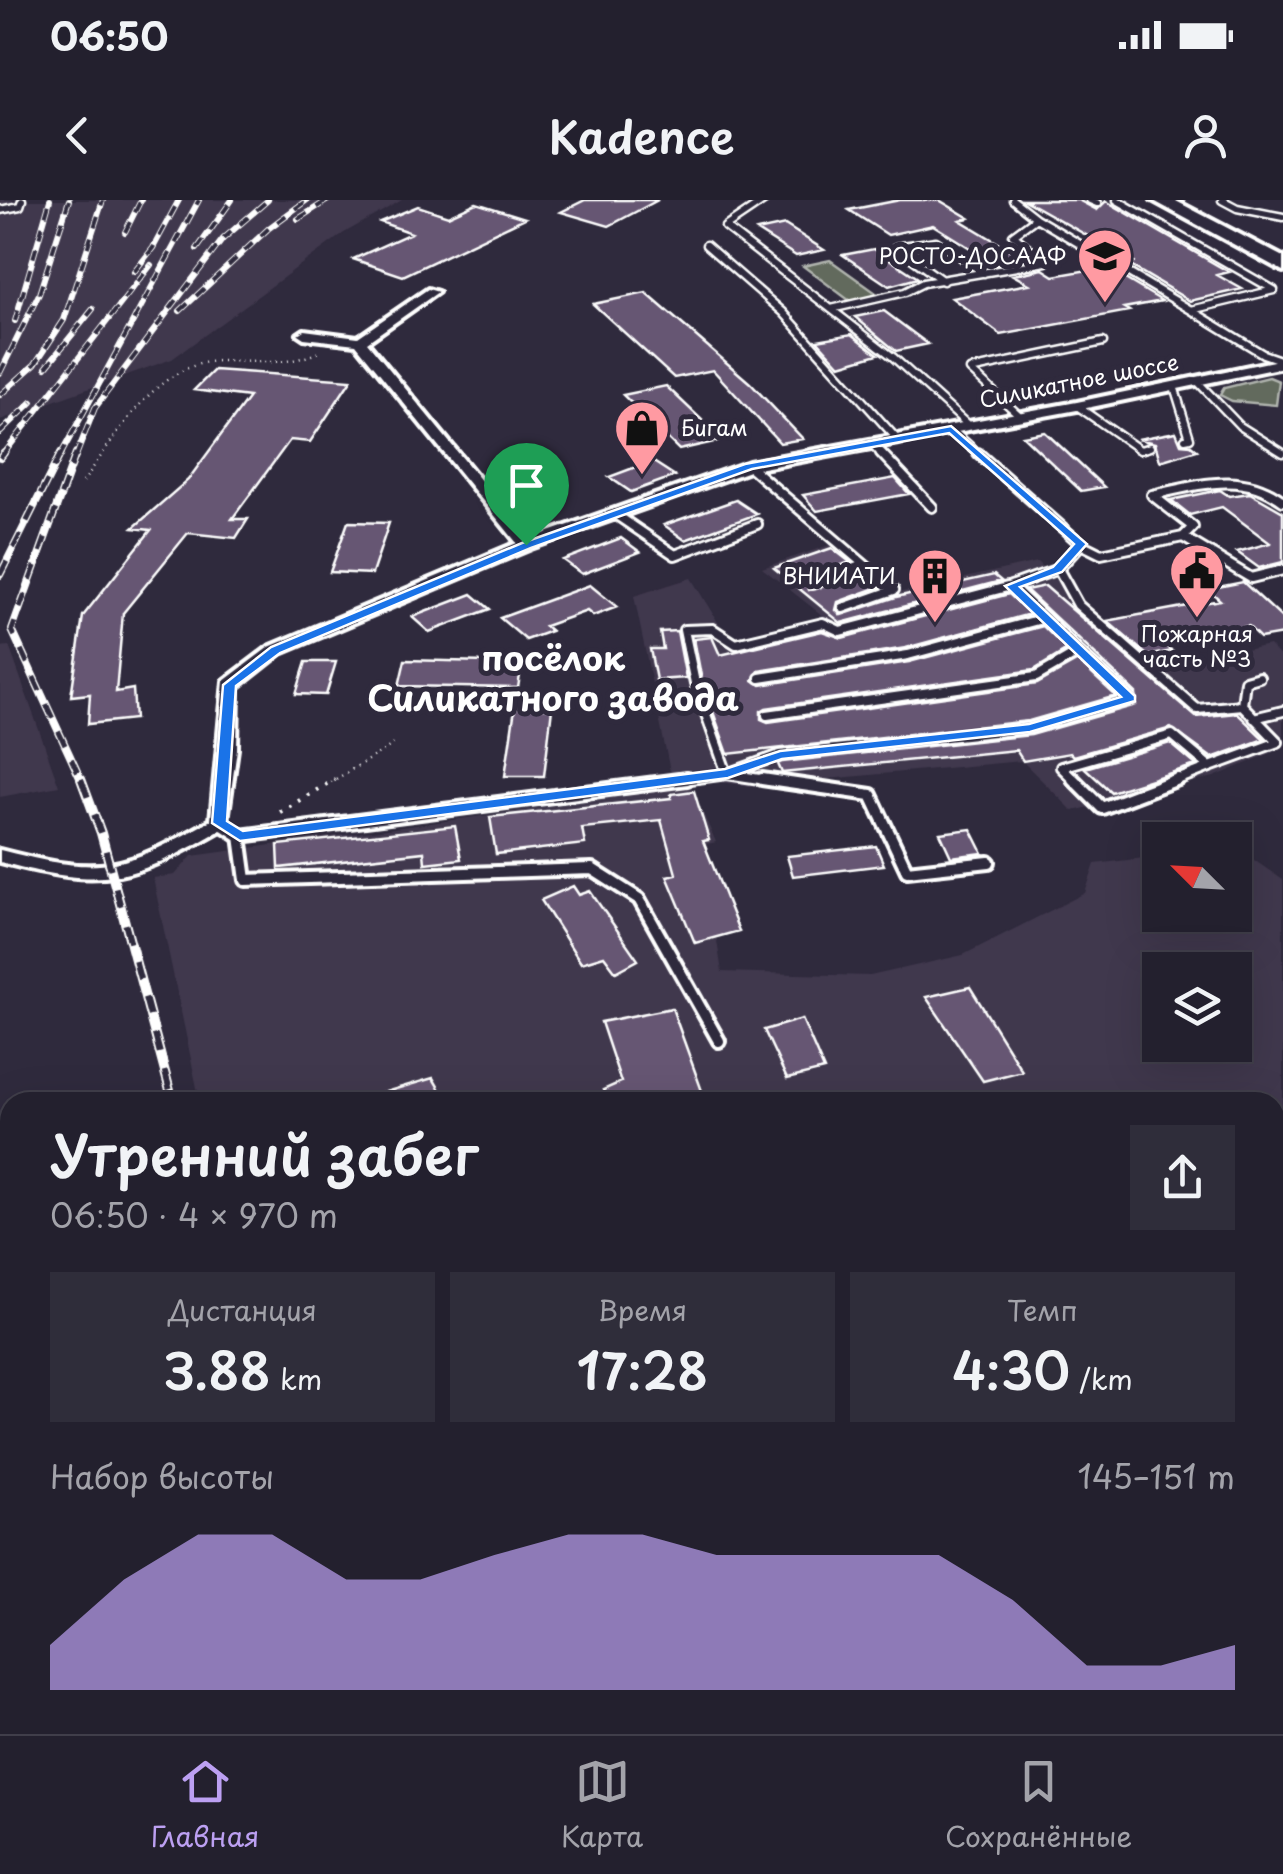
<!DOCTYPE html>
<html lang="ru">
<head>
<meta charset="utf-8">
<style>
  body { margin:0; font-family:"Playpen Sans",sans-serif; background:#2f2d3a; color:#f1f3f6; height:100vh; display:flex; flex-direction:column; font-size:38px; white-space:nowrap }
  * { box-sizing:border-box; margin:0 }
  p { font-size:32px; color:#a3a3aa }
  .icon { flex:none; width:55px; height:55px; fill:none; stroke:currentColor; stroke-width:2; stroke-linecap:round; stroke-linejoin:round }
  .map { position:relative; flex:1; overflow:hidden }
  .sheet { position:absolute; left:0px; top:892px; width:1285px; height:642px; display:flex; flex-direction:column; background:#23202e; border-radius:30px 30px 0 0; box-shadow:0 10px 40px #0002,0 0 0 2px #403e4a }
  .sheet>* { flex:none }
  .needle { width:65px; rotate:294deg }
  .tools { position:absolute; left:1142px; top:622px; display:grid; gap:20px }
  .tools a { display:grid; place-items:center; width:110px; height:110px; border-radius:0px; background:#23202e; box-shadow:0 10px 40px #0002,0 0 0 2px #403e4a; font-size:50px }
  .pin { position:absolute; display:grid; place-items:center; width:85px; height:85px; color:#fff; margin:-102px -42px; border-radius:50% 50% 50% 0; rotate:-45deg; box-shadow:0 0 10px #0007 }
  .pin .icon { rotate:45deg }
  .round { display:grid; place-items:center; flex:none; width:105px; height:105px; border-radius:0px; background:#2f2d3a }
  .headline { display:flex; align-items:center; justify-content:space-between; height:170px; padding:0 50px }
  h1 { font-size:55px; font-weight:600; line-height:75px }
  .metrics { display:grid; grid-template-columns:repeat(3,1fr); gap:15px; height:170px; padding:10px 50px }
  .metrics div { display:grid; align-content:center; border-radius:0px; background:#2f2d3a; text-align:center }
  .metrics b { font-size:50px; font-weight:600 }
  .metrics small { font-size:28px; font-weight:400 }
  .metrics p { font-size:28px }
  .chart { height:280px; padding:20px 50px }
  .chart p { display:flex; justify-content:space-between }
  .chart svg { width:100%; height:180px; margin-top:10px; fill:#bca0f2; opacity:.7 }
  .status { display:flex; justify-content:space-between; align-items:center; height:70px; padding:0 50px; background:#23202e; direction:ltr }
  .status svg { height:28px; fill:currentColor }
  header { display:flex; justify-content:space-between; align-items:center; height:130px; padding:0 50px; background:#23202e; font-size:45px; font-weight:600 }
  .tab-bar { display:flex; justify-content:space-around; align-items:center; height:140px; border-top:2px solid #403e4a; background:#23202e; font-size:28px; color:#a3a3aa }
  .tab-bar a { display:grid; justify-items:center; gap:5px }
  .tab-bar .selected { color:#bca0f2 }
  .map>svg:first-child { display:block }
  .built { fill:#40384d; fill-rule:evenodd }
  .green { fill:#626a5d; stroke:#b0b4ae; stroke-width:2.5 }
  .building { fill:#665773; stroke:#fff; stroke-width:2.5 }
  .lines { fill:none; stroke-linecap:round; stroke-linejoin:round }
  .lane-far2-casing { stroke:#fff; stroke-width:11 }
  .lane-far1-casing { stroke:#fff; stroke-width:14 }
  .lane-casing { stroke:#fff; stroke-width:18 }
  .street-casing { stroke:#fff; stroke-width:8 }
  .primary-casing { stroke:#fff; stroke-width:8 }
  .path-far1 { stroke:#fff; stroke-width:2.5; stroke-dasharray:1 5; stroke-linecap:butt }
  .path { stroke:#fff; stroke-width:4; stroke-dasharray:2.5 8; stroke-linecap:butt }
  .lane-far2 { stroke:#2f2a3d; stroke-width:6 }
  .lane-far1 { stroke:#2f2a3d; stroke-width:8 }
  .lane { stroke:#2f2a3d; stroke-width:10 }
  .street { fill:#2f2a3d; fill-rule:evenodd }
  .primary { fill:#2f2a3d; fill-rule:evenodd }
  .rail-far3-casing { stroke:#fff; stroke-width:6 }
  .rail-far2-casing { stroke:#fff; stroke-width:8 }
  .rail-far1-casing { stroke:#fff; stroke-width:10 }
  .rail-casing { stroke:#fff; stroke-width:11 }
  .rail-far3 { stroke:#2f2a3d; stroke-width:4; stroke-dasharray:11; stroke-linecap:butt }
  .rail-far2 { stroke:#2f2a3d; stroke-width:5; stroke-dasharray:15; stroke-linecap:butt }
  .rail-far1 { stroke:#2f2a3d; stroke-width:6; stroke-dasharray:19; stroke-linecap:butt }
  .rail { stroke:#2f2a3d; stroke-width:8; stroke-dasharray:24; stroke-linecap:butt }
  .route { fill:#1a73e8; stroke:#fff; stroke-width:2.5; fill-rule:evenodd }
  .labels { text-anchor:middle; stroke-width:10; stroke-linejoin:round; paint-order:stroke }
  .far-poi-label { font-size:22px; fill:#fff; stroke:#2f2a3d; text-anchor:end }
  .far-street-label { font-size:22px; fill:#fff; stroke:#2f2a3d }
  .district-label { font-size:35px; font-weight:bold; fill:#fff; stroke:#2f2a3d }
</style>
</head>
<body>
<div class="status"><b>06:50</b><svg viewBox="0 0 49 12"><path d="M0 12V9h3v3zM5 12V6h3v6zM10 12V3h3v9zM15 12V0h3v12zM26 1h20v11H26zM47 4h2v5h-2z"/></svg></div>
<header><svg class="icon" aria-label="back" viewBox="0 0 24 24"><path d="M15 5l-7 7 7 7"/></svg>Kadence<svg class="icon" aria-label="person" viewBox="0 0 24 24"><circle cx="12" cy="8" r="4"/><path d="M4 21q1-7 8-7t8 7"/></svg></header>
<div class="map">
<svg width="1283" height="1534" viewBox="0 0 1283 1534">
  <rect width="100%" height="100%" fill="#2f2a3d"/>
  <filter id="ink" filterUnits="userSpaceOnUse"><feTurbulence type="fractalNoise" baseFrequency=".01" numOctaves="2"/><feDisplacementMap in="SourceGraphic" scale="20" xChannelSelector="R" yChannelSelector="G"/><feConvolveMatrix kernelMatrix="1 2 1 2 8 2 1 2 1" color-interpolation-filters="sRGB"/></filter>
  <g filter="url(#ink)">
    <!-- built -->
    <path class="built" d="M0,0h402l-58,33 -172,126 -172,61z
      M841,341l18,9 43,42 135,-30 111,109 121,-26 14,14v89l-69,29 -141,34 -51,-50 -271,25 -80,-10 -37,-180 57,-18 39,64 97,-23 -65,-51z
      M9,446l50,140 -59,11v-150z
      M691,587l25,55 -29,7 30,92 5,31 148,4 93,-21 122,-62 10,-29 65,-8v59h75v-68l48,33v854h-863l-3,-9h858v-623h-1075l-47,-224 22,-3 17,-19zM1160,770h75v75h-75z"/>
    <!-- green -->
    <path class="green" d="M830,60l49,35 -29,6 -47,-35z
      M1269,177l10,4 -3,24 -44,-4 -12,-6 4,-7z"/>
    <!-- building -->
    <path class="building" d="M585,0h73l-49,26 -48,-14z
      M900,0h39l30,18 -9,2 65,39 -29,5 -63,-39 -45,10 -39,-25z
      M1024,0h54l19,10 9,-9 123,71 -12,3 25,14 -52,12 -64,-38 8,-1z
      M476,3l49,15 -122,58 -50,-17 58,-26 -31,-11 38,-16 30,10z
      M785,25l39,25 -28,6 -39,-25z
      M874,49l44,29 -29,8 -46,-31z
      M1105,67l57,34 -38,7 5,3 -128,24 -49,-37 77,-14 -16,-9 30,-6 11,7z
      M646,93l104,90 53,56 -23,4 -67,-73 -39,8 -81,-74z
      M884,111l44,33 -32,7 -41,-34z
      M852,134l26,20 -38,11 -23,-25z
      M214,170l137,10 -41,62 -20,-2 -58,79h16l-12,19 -48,-5 -65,80 -7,79 17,-3 2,30 -47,5 2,-30 -19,2 12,-80 68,-86 -18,-2 55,-48 61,-83 -55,-7z
      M666,186l57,54 -44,10 -56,-55z
      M1045,232l59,55 -23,4 -58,-55z
      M1176,232l5,12 10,1 6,5 -37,11 -5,-18 -17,-4z
      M652,261l23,15 -44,16 -22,-15z
      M895,278l14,16 -92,17 -14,-16z
      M1220,290l9,6 21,-3 33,19v50l-24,6 -22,-16 33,-9 -48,-36 -32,8 -19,-15z
      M736,300l21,14 -72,26 -21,-15z
      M348,322l41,1 -17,51 -42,-2z
      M621,338l19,14 -58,22 -19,-14z
      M832,348l18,14 -41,15 -3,7 3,6 53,-17 17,14 -41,15 -2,8 5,5 55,-18 98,-22 7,6 -160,42 -67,-55z
      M1243,382l40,37v15l-23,4 -12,-12 -85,16 9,9 -24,5 -41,-35 113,-21 -12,-11z
      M590,385l27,22 -24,9 -6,-5 -42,15 6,5 -25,9 -26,-22z
      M1045,386l151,131 41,-4 27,26 -52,19 -41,-30 -98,28 -3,-3 -47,8 -7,-11 -234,23 -4,-9 4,-2 249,-27 105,-30v-12l-110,-103z
      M472,394l18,15 -61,23 -17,-15z
      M1009,394l21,20 -124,34 -147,23 -6,9 8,5 148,-23 134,-36 24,24 -33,20 -268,38 -5,3v8l7,3 269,-38 41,-23 38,35 -87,25 -301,33 -26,-73 -8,-42 18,-2 8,18 102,-24 20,7z
      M677,431l9,47 -30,2 -6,-31h13l-3,-17z
      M405,460l83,2h34l-4,26 -119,-2z
      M306,462h30l-10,33 -30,-1z
      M515,508h37l-8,68h-39z
      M1170,543l26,22 -85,27 -26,-24z
      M694,591l15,49 -6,1 36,90 -44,12 -28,-67 9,-2 -15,-54 -79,8 3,16 -89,10 -6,-37 181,-19v-4z
      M455,626l6,33 -36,4 -1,-11 -145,16 -1,-23z
      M971,629l12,24 -32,4 -11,-24z
      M876,646l8,19 -91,11 -6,-20z
      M573,686l6,9 11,-4 48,69 -22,12 -12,-16 -23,7 -40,-63z
      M970,787l52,84 -39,10 -57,-84z
      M672,808l34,94h-96l-7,-12 18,-8 -20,-60z
      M802,819l22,51 -37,9 -23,-49z
      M433,878l14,24h-82v-4z"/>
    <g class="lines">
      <!-- lane-far2 casing -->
      <g class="lane-far2-casing">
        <path id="lane-far2" d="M765,0l-40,27 168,130 76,69
          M1090,0l7,3
          M1117,0l157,90 -83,20 72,44 20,7
          M1222,0l15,8 46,9
          M0,10l20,-4 2,-6
          M1036,18l155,92
          M706,45l77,67 114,127
          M943,81l-47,-34 40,-6 48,32
          M831,109l74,-17 18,-9 123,-21 -33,-27 23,-17 -23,-18
          M1197,181l43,45 43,27
          M1174,186l16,52 -5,1
          M1077,206l63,44 10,-3
          M1020,216l-50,-46 133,-28
          M951,229l30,27
          M871,243l12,13"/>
      </g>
      <!-- lane-far1 casing -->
      <g class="lane-far1-casing">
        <path id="lane-far1" d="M881,253l51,54
          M978,253l103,91 20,10 82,-17 68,41 32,-8
          M749,266l145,124 -51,18
          M615,314l60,41 82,-31
          M1183,337l10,-10 -41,-32c47,-10 90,-25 131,6
          M1058,369l20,36 119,104 45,-4 3,-24 14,-4
          M813,384l50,-19
          M1079,452l52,47 -101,29 -250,27 -53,19 -32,-91 -11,-53 29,-1 23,15 87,-21 17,8 171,-45 47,-17 23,-25
          M760,478l148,-23 137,-37 -34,-32
          M767,515l269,-38 43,-25 -34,-34
          M1254,518l29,-7
          M1210,567l68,-25 -36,-37
          M668,582l59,-8 52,8
          M1076,582l-15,-15 111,-32 38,32
          M1172,582l38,-15"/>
      </g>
      <!-- lane casing -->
      <g class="lane-casing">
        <path id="lane" d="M762,579l109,16 36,76 82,-9
          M1073,579l29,29 76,-29
          M220,623l20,13 447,-57
          M240,636l6,44 346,-11 47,30 80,142"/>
      </g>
      <!-- street casing -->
      <g class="street-casing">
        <path id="street" d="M428,89l10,3 -71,50 162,197 220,-77 328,-60 206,-43v8l-206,43 -325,60 -221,78 -250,105 -43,34 -1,62 -11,78c-93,54 -120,63 -226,35v-12c101,26 122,21 211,-30l13,-139 45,-34 248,-104 -161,-199 -52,-6 -6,-4 6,-4 54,7z"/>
      </g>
      <!-- primary casing -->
      <g class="primary-casing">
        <path id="primary" d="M1152,0h22l109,57v14z"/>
      </g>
      <!-- path-far1 -->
      <path class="path-far1" d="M83,282c34,-47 74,-122 140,-121 36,0 64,6 98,-10
        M331,582l65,-39"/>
      <!-- path -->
      <path class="path" d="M280,612l55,-33"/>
      <!-- lane-far2 -->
      <use href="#lane-far2" class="lane-far2"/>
      <!-- lane-far1 -->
      <use href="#lane-far1" class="lane-far1"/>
      <!-- lane -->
      <use href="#lane" class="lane"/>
      <!-- street -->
      <use href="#street" class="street"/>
      <!-- primary -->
      <use href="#primary" class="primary"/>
      <!-- rail-far3 casing -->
      <g class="rail-far3-casing">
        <path id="rail-far3" d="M298,19l30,-19
          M125,32l16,-32
          M197,49l35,-49
          M134,72l19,-24 26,-48
          M180,111l89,-83 38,-28
          M15,121l35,-121
          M46,167l47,-58
          M0,173l39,-79 30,-94
          M0,195l35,-31 29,-44 39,-120
          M0,233l32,-31
          M2,256l149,-191
          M60,256l139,-256
          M76,256l19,-48 128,-169 45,-39"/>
      </g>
      <!-- rail-far2 casing -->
      <g class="rail-far2-casing">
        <path id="rail-far2" d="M76,253l-64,177 70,152
          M0,258l4,-5
          M0,375l61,-122"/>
      </g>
      <!-- rail-far1 casing -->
      <g class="rail-far1-casing">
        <path id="rail-far1" d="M81,579l20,54 72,269"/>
      </g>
      <!-- rail casing -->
      <g class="rail-casing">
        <path id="rail" d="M0,1140l10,29
          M0,1301l10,21
          M0,1356l10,31
          M53,1525l2,9
          M82,1525l2,9
          M124,1525l2,9
          M402,1525l3,9"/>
      </g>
      <!-- rail-far3 -->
      <use href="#rail-far3" class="rail-far3"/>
      <!-- rail-far2 -->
      <use href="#rail-far2" class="rail-far2"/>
      <!-- rail-far1 -->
      <use href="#rail-far1" class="rail-far1"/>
      <!-- rail -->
      <use href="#rail" class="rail"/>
    </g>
  </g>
  <!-- route -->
  <path class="route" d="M951,226l136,118 -25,28 -42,15 115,109v5l-105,31 -248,27 -54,19 -488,63 -28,-18 11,-138 48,-38 251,-104 223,-79zM949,233l125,111 -21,23 -48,19 116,111 -92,27 -249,27 -55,18 -482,62 -16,-10 9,-135 44,-33 251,-105 221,-79z"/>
  <!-- icons -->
  <defs>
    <g id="university-pin" transform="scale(2.875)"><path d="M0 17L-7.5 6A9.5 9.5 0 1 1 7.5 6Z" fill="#ff9aa2" stroke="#2f2a3d"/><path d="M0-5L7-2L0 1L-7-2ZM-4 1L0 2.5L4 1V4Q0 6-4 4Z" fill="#111"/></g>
    <g id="shop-pin" transform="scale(2.875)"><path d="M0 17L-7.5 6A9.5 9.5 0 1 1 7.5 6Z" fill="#ff9aa2" stroke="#2f2a3d"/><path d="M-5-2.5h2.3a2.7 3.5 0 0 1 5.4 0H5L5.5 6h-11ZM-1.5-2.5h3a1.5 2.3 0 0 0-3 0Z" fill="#111"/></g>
    <g id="civic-pin" transform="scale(2.875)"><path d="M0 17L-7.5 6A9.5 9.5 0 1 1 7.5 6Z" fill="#ff9aa2" stroke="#2f2a3d"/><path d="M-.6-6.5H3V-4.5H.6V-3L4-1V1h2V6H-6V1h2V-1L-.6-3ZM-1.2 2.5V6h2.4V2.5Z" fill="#111"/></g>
    <g id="building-pin" transform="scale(2.875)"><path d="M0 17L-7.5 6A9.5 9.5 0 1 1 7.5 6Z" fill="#ff9aa2" stroke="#2f2a3d"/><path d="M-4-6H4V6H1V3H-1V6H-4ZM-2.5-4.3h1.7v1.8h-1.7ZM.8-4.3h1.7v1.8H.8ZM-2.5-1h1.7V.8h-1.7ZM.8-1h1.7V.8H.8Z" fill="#111"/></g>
  </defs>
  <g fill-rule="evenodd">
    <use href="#university-pin" x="1105" y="56"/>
    <use href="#shop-pin" x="642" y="228"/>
    <use href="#civic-pin" x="1197" y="371"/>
    <use href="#building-pin" x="935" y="376"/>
  </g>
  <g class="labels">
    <!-- far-poi labels -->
    <g class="far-poi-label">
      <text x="1066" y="64">РОСТО-ДОСААФ</text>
      <text x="681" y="236" text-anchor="start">Бигам</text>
      <text x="896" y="384">ВНИИАТИ</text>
      <text x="1197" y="442" text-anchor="middle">Пожарная<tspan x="1197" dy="25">часть №3</tspan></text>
    </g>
    <!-- far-street labels -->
    <g class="far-street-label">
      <text transform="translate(1079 181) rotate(-11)" y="8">Силикатное шоссе</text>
    </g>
    <!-- district labels -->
    <g class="district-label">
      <text x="553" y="471">посёлок<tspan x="553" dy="40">Силикатного завода</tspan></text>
    </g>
  </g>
</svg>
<div class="tools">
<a><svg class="needle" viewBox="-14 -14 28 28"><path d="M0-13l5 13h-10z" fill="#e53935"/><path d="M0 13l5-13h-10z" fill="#a3a3aa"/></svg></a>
<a><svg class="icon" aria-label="layers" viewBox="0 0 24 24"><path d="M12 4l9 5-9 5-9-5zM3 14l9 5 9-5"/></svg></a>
</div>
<div class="pin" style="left:526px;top:345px;background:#1e9e55"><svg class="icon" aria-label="arrive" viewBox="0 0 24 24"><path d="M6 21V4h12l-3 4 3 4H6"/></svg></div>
<section class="sheet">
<div class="headline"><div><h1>Утренний забег</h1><p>06:50 · 4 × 970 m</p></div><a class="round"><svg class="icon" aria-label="share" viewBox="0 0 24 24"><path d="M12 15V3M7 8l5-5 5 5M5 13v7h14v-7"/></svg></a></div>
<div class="metrics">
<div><p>Дистанция</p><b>3.88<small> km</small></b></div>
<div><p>Время</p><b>17:28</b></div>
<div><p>Темп</p><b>4:30<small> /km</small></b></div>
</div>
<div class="chart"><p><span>Набор высоты</span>145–151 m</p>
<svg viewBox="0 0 160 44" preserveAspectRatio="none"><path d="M0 44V33L10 17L20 6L30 6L40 17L50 17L60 11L70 6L80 6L90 11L100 11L110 11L120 11L130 22L140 38L150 38L160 33V44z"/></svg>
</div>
</section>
</div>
<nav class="tab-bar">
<a class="selected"><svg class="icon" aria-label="home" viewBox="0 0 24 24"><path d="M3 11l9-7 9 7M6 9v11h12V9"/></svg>Главная</a>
<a><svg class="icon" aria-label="map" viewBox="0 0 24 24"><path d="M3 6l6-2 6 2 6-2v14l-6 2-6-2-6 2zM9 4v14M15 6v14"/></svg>Карта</a>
<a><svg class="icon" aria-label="saved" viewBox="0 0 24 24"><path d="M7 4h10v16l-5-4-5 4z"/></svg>Сохранённые</a>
</nav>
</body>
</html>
